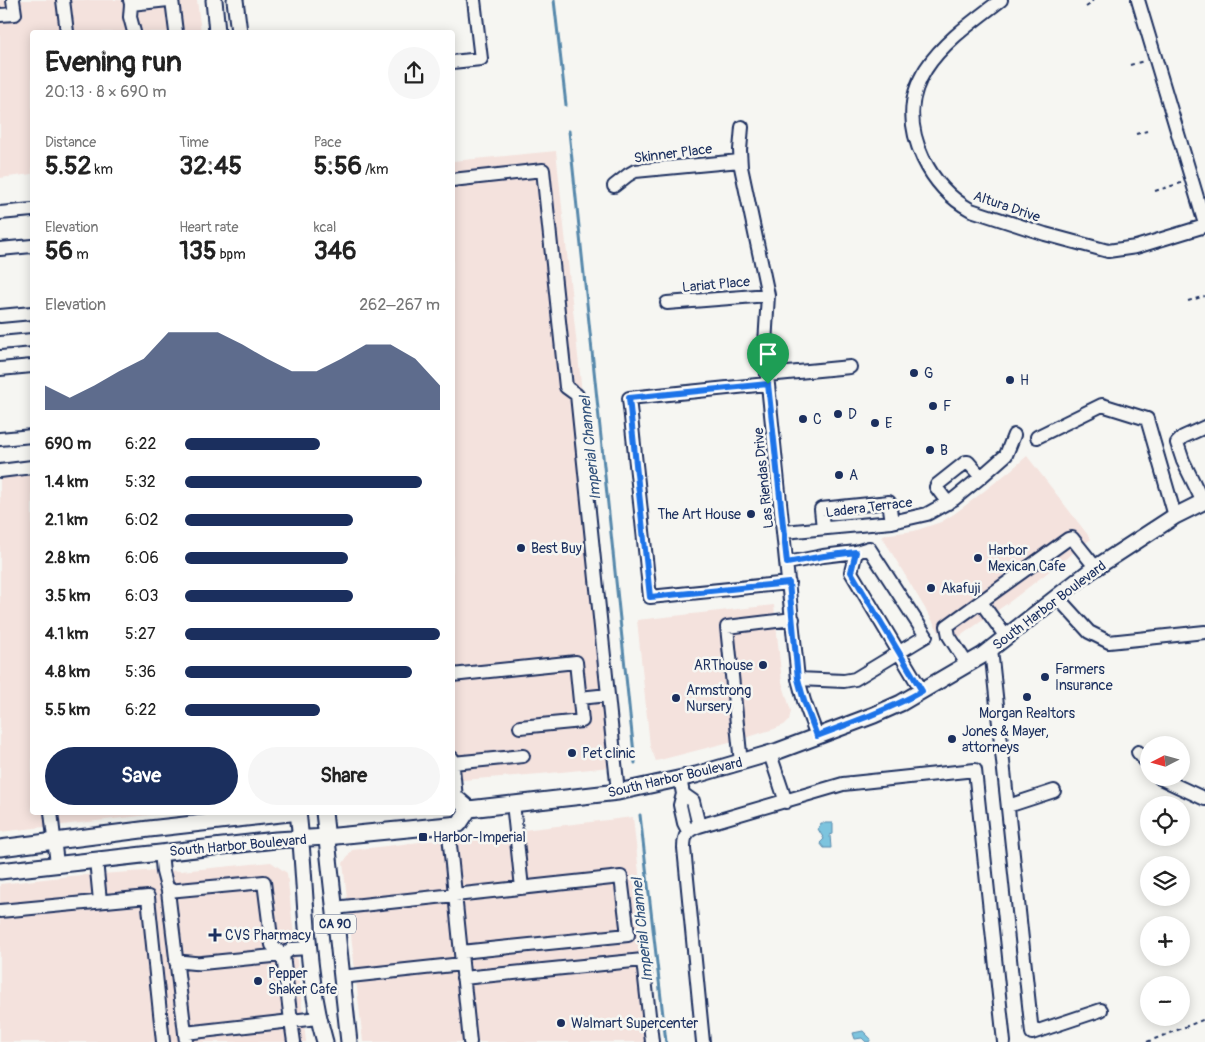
<!DOCTYPE html>
<html lang="en">
<head>
<meta charset="utf-8">
<style>
  body { margin:0; font-family:Pangolin,sans-serif; background:#f6f6f6; color:#222; height:100vh; display:flex; flex-direction:column; font-size:19px; white-space:nowrap }
  * { box-sizing:border-box; margin:0 }
  p { font-size:16px; color:#767676 }
  .icon { flex:none; width:28px; height:28px; fill:none; stroke:currentColor; stroke-width:2; stroke-linecap:round; stroke-linejoin:round }
  .map { position:relative; flex:1; overflow:hidden }
  .drawer { position:absolute; left:30px; top:30px; width:425px; height:785px; display:flex; flex-direction:column; background:#fff; border-radius:5px; box-shadow:0 2px 12px #0003 }
  .drawer>* { flex:none }
  .needle { width:32px; rotate:264deg }
  .fabs { position:absolute; left:1140px; top:736px; display:grid; gap:10px }
  .fabs a { display:grid; place-items:center; width:50px; height:50px; border-radius:50%; background:#fff; box-shadow:0 2px 12px #0003; font-size:25px }
  .pin { position:absolute; display:grid; place-items:center; width:42px; height:42px; color:#fff; margin:-51px -21px; border-radius:50% 50% 50% 0; rotate:-45deg; box-shadow:0 0 5px #0007 }
  .pin .icon { rotate:45deg }
  .round { display:grid; place-items:center; flex:none; width:52px; height:52px; border-radius:26px; background:#f6f6f6 }
  .summary { display:flex; align-items:center; justify-content:space-between; height:85px; padding:0 15px }
  h1 { font-size:28px; font-weight:800; line-height:38px }
  .figures { display:grid; grid-template-columns:repeat(3,1fr); gap:8px; height:85px; padding:5px 15px }
  .figures div { display:grid; align-content:center }
  .figures b { font-size:25px; font-weight:800 }
  .figures small { font-size:14px; font-weight:400 }
  .figures p { font-size:14px }
  .chart { height:140px; padding:10px 15px }
  .chart p { display:flex; justify-content:space-between }
  .chart svg { width:100%; height:90px; margin-top:5px; fill:#1b2f5e; opacity:.7 }
  .button { display:flex; gap:10px; margin-top:auto; padding:10px 15px }
  .button a { flex:1; height:58px; border-radius:30px; background:#1b2f5e; color:#fff; font-size:20px; font-weight:800; line-height:58px; text-align:center }
  .button a+a { background:#f6f6f6; color:#222 }
  ul { padding:0 15px; list-style:none; font-size:16px }
  li { display:grid; grid-template-columns:80px 60px 1fr; align-items:center; height:38px }
  li i { height:12px; border-radius:6px; background:#1b2f5e }
  .map>svg:first-child { display:block }
  .built { fill:#f4e2dd }
  .water { fill:#7dc4de; stroke:#5688ab }
  .lines { fill:none; stroke-linecap:round; stroke-linejoin:round }
  .stream { stroke:#5688ab; stroke-width:3 }
  .minor-casing { stroke:#1b2f5e; stroke-width:16 }
  .major-casing { stroke:#1b2f5e; stroke-width:19 }
  .path { stroke:#1b2f5e; stroke-width:2; stroke-dasharray:4 4; stroke-linecap:butt }
  .minor { stroke:#f6f6f2; stroke-width:12 }
  .major { stroke:#f6f6f2; stroke-width:15 }
  .route-casing { stroke:#fff; stroke-width:10 }
  .route { stroke:#1a73e8; stroke-width:6 }
  .poi-dot { fill:#1b2f5e; stroke:#f6f6f2; stroke-width:2 }
  .labels { text-anchor:middle; stroke-width:5; stroke-linejoin:round; paint-order:stroke }
  .shield { fill:#f6f6f2; stroke:#5d6b8a; stroke-width:1 }
  .shield-label { font-size:12px; font-weight:bold; fill:#1b2f5e }
  .street-label { font-size:14px; fill:#1b2f5e; stroke:#f6f6f2 }
  .poi-label { font-size:14px; fill:#1b2f5e; stroke:#f6f6f2; text-anchor:start }
  .water-label { font-size:15px; font-style:italic; fill:#34547e; stroke:#f6f6f2 }
</style>
</head>
<body>
<div class="map">
<svg width="1205" height="1042" viewBox="0 0 1205 1042">
  <rect width="100%" height="100%" fill="#f6f6f2"/>
  <filter id="ink" filterUnits="userSpaceOnUse"><feTurbulence type="fractalNoise" baseFrequency=".02" numOctaves="2"/><feDisplacementMap in="SourceGraphic" scale="10" xChannelSelector="R" yChannelSelector="G"/><feConvolveMatrix kernelMatrix="1 2 1 2 8 2 1 2 1" color-interpolation-filters="sRGB"/></filter>
  <g filter="url(#ink)">
    <!-- built -->
    <path class="built" d="M0,0h197l4,32h-169v142l-32,4z
      M556,151l66,615 -82,8 -77,6 -10,-1v-618z
      M1027,456l64,83 -83,64 -61,42 -66,-110 33,-4 27,-9 13,-8 20,-15 37,-29z
      M32,474v338l135,1 -167,19v-354z
      M774,605l8,77 9,29 -2,9 -5,5 -10,4 -29,9 -89,23 -6,-15 -13,-126z
      M633,817l24,225h-294l-20,-179 9,-13z
      M271,862l16,11 19,169h-306v-158l70,-8 91,-6 20,1z"/>
    <!-- water -->
    <path class="water" d="M821,823h12v11l-3,1 1,13h-7l-4,-5 4,-4 -6,-10z
      M863,1031l8,8 -2,3h-3l-4,-4 -7,1 -2,-6z"/>
    <g class="lines">
      <!-- stream -->
      <path class="stream" d="M554,0l12,105
        M569,131l66,632
        M640,815l26,227"/>
      <!-- minor casing -->
      <g class="minor-casing">
        <path id="minor" d="M63,0l4,32
          M130,0l1,4 37,-4
          M172,0l4,32
          M1001,0c-54,41 -114,81 -78,158 11,23 26,40 48,52l74,24 63,17 28,-4 69,-21
          M1138,0l67,224
          M131,4l-1,13 4,15
          M0,15l15,-1 -2,-14
          M452,62l29,-3 -7,-59
          M742,127l-2,23 1,17 27,128 -3,49 2,31 31,304 6,22 13,35
          M452,180l91,-10 23,217 11,8 41,397
          M614,186l14,-11 7,-4 105,-10
          M0,213l32,-3
          M0,249l32,-3
          M667,303l101,-8
          M0,316l32,-3
          M0,343l32,-3
          M0,369l32,-3
          M767,375l83,-8
          M767,384l-138,14 21,199 139,-14
          M1037,437l65,-32 45,14 28,97
          M0,439l32,-3
          M0,471l32,-4
          M1203,502l-20,-41 -6,-18 6,-6 22,-10
          M948,503l-12,-16 1,-2 29,-23h2l13,15
          M823,528l-2,-19 68,-7 3,20
          M784,532l108,-10 35,-8 27,-15 27,-22 25,-22 8,-20
          M856,552l-5,20 71,119
          M787,563l36,-7 33,-4 13,-4 57,88 -71,43 -11,2 -46,-2
          M1058,598l31,34 20,10 96,-10
          M981,602l25,35
          M991,649l41,384 69,-23
          M967,664l-18,-28 -2,-10 121,-87 4,-1 24,30
          M452,675l124,-13 6,59 -62,6
          M580,698l28,-3
          M1138,752l11,13
          M770,754l16,48
          M452,758l4,40
          M453,763l70,-7
          M741,763l-14,-136 66,-8
          M680,778l3,16 -3,11 4,18 4,8
          M1160,778l45,21
          M683,794l10,7 6,25
          M513,803l9,85
          M1008,806l46,-15
          M51,812l6,52
          M448,825l22,217
          M161,852l2,20 5,19
          M96,860l4,41
          M334,908l287,-31 7,58 -167,17
          M0,911l148,-14 15,145
          M176,962c10,-1 16,2 26,1l81,-8 8,-6 19,-1
          M341,977l121,-13
          M463,978l180,-18 9,82
          M185,1033l-17,-142 96,-9 8,63 11,10 8,66 -106,12 1,9
          M294,1042l-3,-21 27,-3
          M703,1042l-19,-194c0,-13 3,-18 15,-22l144,-42 132,-14 29,272"/>
      </g>
      <!-- major casing -->
      <g class="major-casing">
        <path id="major" d="M214,0l3,32
          M235,0l4,32
          M452,798h4l13,11 149,-17 78,-17 82,-24 96,-36 27,-12 82,-48 106,-83 86,-56 30,-15
          M298,812c9,75 6,158 27,230
          M324,812l25,230
          M0,848l149,-19 150,-17
          M0,871l276,-31 50,-3 133,-13 10,-15"/>
      </g>
      <!-- path -->
      <path class="path" d="M1086,7l3,-2 4,-5
        M1130,65l14,-4
        M1136,134l11,-3
        M1155,191l26,-8
        M1188,301l17,-5
        M1147,1042l58,-23"/>
      <!-- minor -->
      <use href="#minor" class="minor"/>
      <!-- major -->
      <use href="#major" class="major"/>
    </g>
  </g>
  <g class="lines" filter="url(#ink)">
    <!-- route casing -->
    <g class="route-casing">
      <path id="route" d="M768,384l19,179 37,-7 32,-4 -5,20 71,119c-33,19 -69,31 -105,45l-13,-35 -6,-22 -9,-96 -139,14 -21,-199z"/>
    </g>
    <!-- route -->
    <use href="#route" class="route"/>
  </g>
  <!-- markers -->
  <g class="poi-dot">
    <circle cx="914" cy="373" r="5"/>
    <circle cx="1010" cy="380" r="5"/>
    <circle cx="933" cy="406" r="5"/>
    <circle cx="838" cy="414" r="5"/>
    <circle cx="803" cy="419" r="5"/>
    <circle cx="875" cy="423" r="5"/>
    <circle cx="930" cy="450" r="5"/>
    <circle cx="839" cy="475" r="5"/>
    <circle cx="751" cy="514" r="5"/>
    <circle cx="521" cy="548" r="5"/>
    <circle cx="978" cy="558" r="5"/>
    <circle cx="931" cy="588" r="5"/>
    <circle cx="763" cy="665" r="5"/>
    <circle cx="1045" cy="677" r="5"/>
    <circle cx="1027" cy="697" r="5"/>
    <circle cx="676" cy="698" r="5"/>
    <circle cx="952" cy="739" r="5"/>
    <circle cx="572" cy="753" r="5"/>
    <rect x="418" y="832" width="10" height="10" rx="2.5"/>
    <path d="M212.5 927.5h5v5h5v5h-5v5h-5v-5h-5v-5h5z"/>
    <circle cx="258" cy="981" r="5"/>
    <circle cx="561" cy="1023" r="5"/>
  </g>
  <g class="labels">
    <!-- shield labels -->
    <rect class="shield" x="314" y="914.5" width="42" height="19" rx="4"/>
    <g class="shield-label">
      <text x="335" y="928">CA 90</text>
    </g>
    <!-- street labels -->
    <g class="street-label">
      <text transform="translate(673 153) rotate(-7)" y="5">Skinner Place</text>
      <text transform="translate(1007 206) rotate(19)" y="5">Altura Drive</text>
      <text transform="translate(716 284) rotate(-5)" y="5">Lariat Place</text>
      <text transform="translate(763 478) rotate(-96)" y="5">Las Riendas Drive</text>
      <text transform="translate(869 507) rotate(-7)" y="5">Ladera Terrace</text>
      <text transform="translate(1049 605) rotate(-37)" y="5">South Harbor Boulevard</text>
      <text transform="translate(675 777) rotate(-13)" y="5">South Harbor Boulevard</text>
      <text transform="translate(238 845) rotate(-5)" y="5">South Harbor Boulevard</text>
    </g>
    <!-- poi labels -->
    <g class="poi-label">
      <text x="924" y="378">G</text>
      <text x="1020" y="385">H</text>
      <text x="943" y="411">F</text>
      <text x="848" y="419">D</text>
      <text x="813" y="424">C</text>
      <text x="885" y="428">E</text>
      <text x="940" y="455">B</text>
      <text x="849" y="480">A</text>
      <text x="741" y="519" text-anchor="end">The Art House</text>
      <text x="531" y="553">Best Buy</text>
      <text x="988" y="555">Harbor<tspan x="988" dy="16">Mexican Cafe</tspan></text>
      <text x="941" y="593">Akafuji</text>
      <text x="753" y="670" text-anchor="end">ARThouse</text>
      <text x="1055" y="674">Farmers<tspan x="1055" dy="16">Insurance</tspan></text>
      <text x="686" y="695">Armstrong<tspan x="686" dy="16">Nursery</tspan></text>
      <text x="1027" y="718" text-anchor="middle">Morgan Realtors</text>
      <text x="962" y="736">Jones &amp; Mayer,<tspan x="962" dy="16">attorneys</tspan></text>
      <text x="582" y="758">Pet clinic</text>
      <text x="433" y="842">Harbor-Imperial</text>
      <text x="225" y="940">CVS Pharmacy</text>
      <text x="268" y="978">Pepper<tspan x="268" dy="16">Shaker Cafe</tspan></text>
      <text x="571" y="1028">Walmart Supercenter</text>
    </g>
    <!-- water labels -->
    <g class="water-label">
      <text transform="translate(590 448) rotate(-96)" y="5">Imperial Channel</text>
      <text transform="translate(642 930) rotate(-96)" y="5">Imperial Channel</text>
    </g>
  </g>
</svg>
<div class="fabs">
<a><svg class="needle" viewBox="-14 -14 28 28"><path d="M0-13l5 13h-10z" fill="#e53935"/><path d="M0 13l5-13h-10z" fill="#767676"/></svg></a>
<a><svg class="icon" aria-label="locate" viewBox="0 0 24 24"><circle cx="12" cy="12" r="6"/><path d="M12 2v4M12 18v4M2 12h4M18 12h4"/></svg></a>
<a><svg class="icon" aria-label="layers" viewBox="0 0 24 24"><path d="M12 4l9 5-9 5-9-5zM3 14l9 5 9-5"/></svg></a>
<a>+</a>
<a>−</a>
</div>
<div class="pin" style="left:768px;top:384px;background:#1e9e55"><svg class="icon" aria-label="arrive" viewBox="0 0 24 24"><path d="M6 21V4h12l-3 4 3 4H6"/></svg></div>
<section class="drawer">
<div class="summary"><div><h1>Evening run</h1><p>20:13 · 8 × 690 m</p></div><a class="round"><svg class="icon" aria-label="share" viewBox="0 0 24 24"><path d="M12 15V3M7 8l5-5 5 5M5 13v7h14v-7"/></svg></a></div>
<div class="figures">
<div><p>Distance</p><b>5.52<small> km</small></b></div>
<div><p>Time</p><b>32:45</b></div>
<div><p>Pace</p><b>5:56<small> /km</small></b></div>
</div>
<div class="figures">
<div><p>Elevation</p><b>56<small> m</small></b></div>
<div><p>Heart rate</p><b>135<small> bpm</small></b></div>
<div><p>kcal</p><b>346</b></div>
</div>
<div class="chart"><p><span>Elevation</span>262–267 m</p>
<svg viewBox="0 0 160 44" preserveAspectRatio="none"><path d="M0 44V32L10 38L20 32L30 25L40 19L50 6L60 6L70 6L80 12L90 19L100 25L110 25L120 19L130 12L140 12L150 19L160 32V44z"/></svg>
</div>
<ul>
<li><b>690 m</b>6:22<i style="width:53%"></i></li>
<li><b>1.4 km</b>5:32<i style="width:93%"></i></li>
<li><b>2.1 km</b>6:02<i style="width:66%"></i></li>
<li><b>2.8 km</b>6:06<i style="width:64%"></i></li>
<li><b>3.5 km</b>6:03<i style="width:66%"></i></li>
<li><b>4.1 km</b>5:27<i style="width:100%"></i></li>
<li><b>4.8 km</b>5:36<i style="width:89%"></i></li>
<li><b>5.5 km</b>6:22<i style="width:53%"></i></li>
</ul>
<div class="button"><a>Save</a><a>Share</a></div>
</section>
</div>
</body>
</html>
